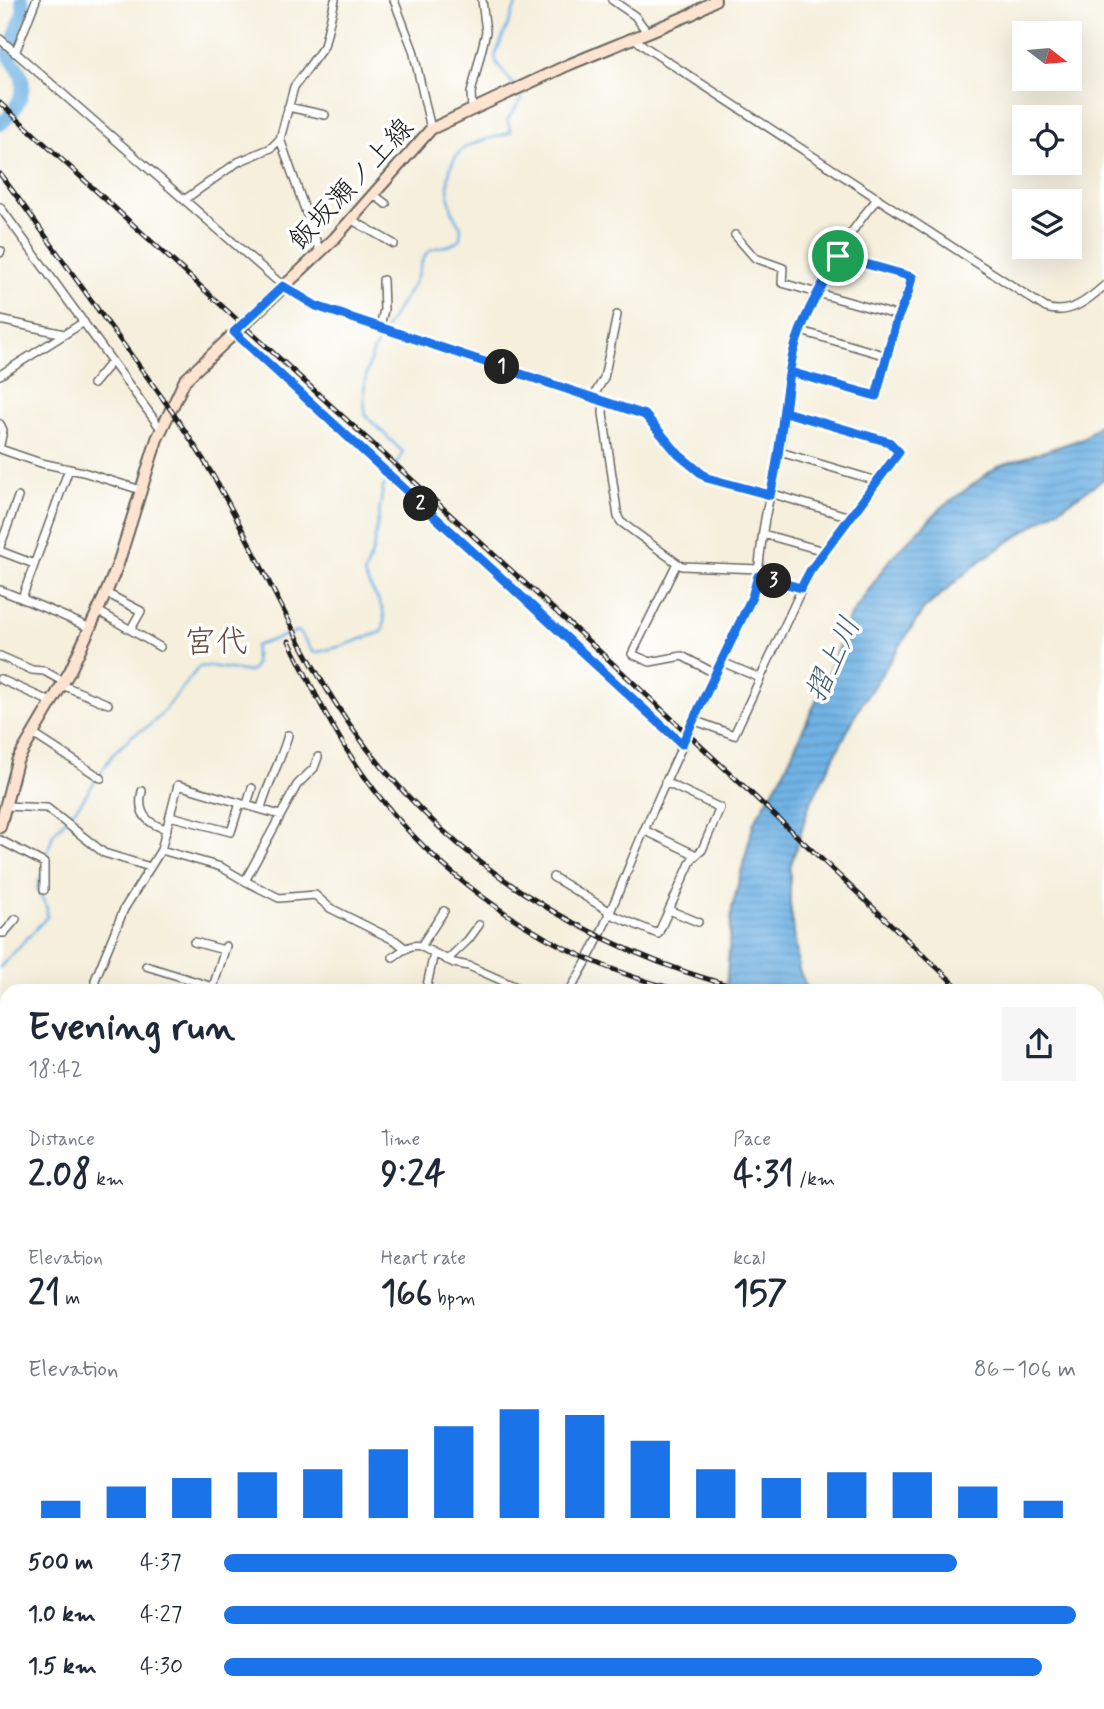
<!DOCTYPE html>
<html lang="en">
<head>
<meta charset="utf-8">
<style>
  body { margin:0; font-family:Mynerve,"Klee One",sans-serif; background:#f6f6f7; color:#1f2937; height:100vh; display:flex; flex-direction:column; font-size:26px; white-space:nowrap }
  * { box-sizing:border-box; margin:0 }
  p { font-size:23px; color:#747a83 }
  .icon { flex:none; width:38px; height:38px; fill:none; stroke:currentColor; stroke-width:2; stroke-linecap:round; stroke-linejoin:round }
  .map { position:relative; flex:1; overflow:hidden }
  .drawer { position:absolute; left:0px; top:984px; width:1104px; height:726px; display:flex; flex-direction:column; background:#fff; border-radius:21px 21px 0 0; box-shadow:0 7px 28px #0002 }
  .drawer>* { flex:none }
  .needle { width:46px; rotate:106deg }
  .tools { position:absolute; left:1012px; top:21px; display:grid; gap:14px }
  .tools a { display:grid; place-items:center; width:70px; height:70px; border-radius:0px; background:#fff; box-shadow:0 7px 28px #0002; font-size:35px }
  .pin { position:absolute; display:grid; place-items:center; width:60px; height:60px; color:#fff; margin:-30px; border:4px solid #fff; border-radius:50%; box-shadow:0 2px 7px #0007 }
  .km { position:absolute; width:35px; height:35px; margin:-18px; border-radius:50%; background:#222; color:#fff; font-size:19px; line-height:35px; text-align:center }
  .round { display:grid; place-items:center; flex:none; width:74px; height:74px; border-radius:0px; background:#f6f6f7 }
  .headline { display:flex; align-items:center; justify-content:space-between; height:119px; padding:0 28px }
  h1 { font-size:38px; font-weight:700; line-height:52px }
  .metrics { display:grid; grid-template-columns:repeat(3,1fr); gap:10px; height:119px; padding:7px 28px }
  .metrics div { display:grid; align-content:center }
  .metrics b { font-size:35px; font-weight:700 }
  .metrics small { font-size:19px; font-weight:400 }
  .metrics p { font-size:19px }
  .chart { height:196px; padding:14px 28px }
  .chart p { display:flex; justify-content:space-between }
  .chart svg { width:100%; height:126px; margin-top:7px; stroke:#1a73e8; stroke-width:6 }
  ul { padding:0 28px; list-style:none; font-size:23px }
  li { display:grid; grid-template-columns:112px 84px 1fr; align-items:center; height:52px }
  li i { height:18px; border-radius:9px; background:#1a73e8 }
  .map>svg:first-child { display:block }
  .water { fill:url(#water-rules); stroke:#466780; stroke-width:2 }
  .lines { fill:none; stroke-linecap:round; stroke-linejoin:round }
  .stream { stroke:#6fb2e4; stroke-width:2.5 }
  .river { stroke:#6fb2e4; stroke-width:14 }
  .minor-casing { stroke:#68665f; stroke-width:10 }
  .tertiary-casing { stroke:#68665f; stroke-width:12 }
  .secondary-casing { stroke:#68665f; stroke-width:14 }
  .trunk-casing { stroke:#68665f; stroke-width:16 }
  .minor { stroke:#fff; stroke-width:7 }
  .tertiary { stroke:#fff; stroke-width:9 }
  .secondary { stroke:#fde4d1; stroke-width:10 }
  .trunk { stroke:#fabb8c; stroke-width:12 }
  .rail-casing { stroke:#1c1c1c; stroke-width:5 }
  .rail { stroke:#fff; stroke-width:2.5; stroke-dasharray:8; stroke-linecap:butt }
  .route-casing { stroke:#fff; stroke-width:14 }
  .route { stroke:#1a73e8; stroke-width:9 }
  .labels { text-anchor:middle; stroke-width:7; stroke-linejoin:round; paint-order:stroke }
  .street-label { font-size:28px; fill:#1c1c1c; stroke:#fff }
  .water-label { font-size:30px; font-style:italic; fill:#416076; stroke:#fff }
  .quarter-label { font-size:32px; fill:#684b40; stroke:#fff }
</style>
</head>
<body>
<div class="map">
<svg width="1104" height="1709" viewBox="0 0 1104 1709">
  <defs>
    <pattern id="water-rules" width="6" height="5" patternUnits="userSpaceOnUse" patternTransform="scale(1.75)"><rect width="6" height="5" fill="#6fb2e4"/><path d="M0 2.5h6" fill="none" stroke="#6098c3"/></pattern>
  </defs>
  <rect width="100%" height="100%" fill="#fff"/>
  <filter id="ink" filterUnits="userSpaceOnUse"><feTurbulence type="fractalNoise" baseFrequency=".0143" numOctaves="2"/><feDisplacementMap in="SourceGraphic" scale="14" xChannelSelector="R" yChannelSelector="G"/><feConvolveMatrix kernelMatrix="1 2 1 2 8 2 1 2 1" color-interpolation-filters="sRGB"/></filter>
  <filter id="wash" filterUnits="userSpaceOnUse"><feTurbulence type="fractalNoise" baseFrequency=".00686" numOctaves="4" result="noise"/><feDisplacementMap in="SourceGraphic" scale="28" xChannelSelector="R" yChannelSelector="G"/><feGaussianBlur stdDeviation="1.57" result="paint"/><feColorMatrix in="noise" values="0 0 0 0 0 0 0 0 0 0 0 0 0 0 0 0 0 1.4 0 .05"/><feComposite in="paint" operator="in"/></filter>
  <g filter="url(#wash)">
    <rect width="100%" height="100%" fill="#f5efdc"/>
    <!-- water -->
    <path class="water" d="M1104,421v58l-124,82 -56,48 -66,101 -49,96 -19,62v36l9,66 9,20h-82l6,-82 22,-86 29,-49 45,-98 20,-55 42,-61 51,-51 57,-42 84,-27z
      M289,1703h118l-9,6h-117z"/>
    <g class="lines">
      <!-- stream -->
      <path class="stream" d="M515,87l-19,-25 -1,-6 23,-56
        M45,862l8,-28 29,-33 31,-47 20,-19 13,-7 12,-10 41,-51 10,-1 41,6 5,-7v-19l43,-15 16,22 28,-7 40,-14c9,-23 -10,-38 -18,-57l9,-24 10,-63 20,-36 -37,-36c-10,-56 22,-89 48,-133 6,-9 5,-21 13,-30 8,-9 22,-3 33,-14l1,-12c-15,-19 -20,-60 2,-78 12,-9 34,-11 48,-17l-4,-12 15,-21 -2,-7
        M0,967l47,-50v-9l-10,-20 4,-13"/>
      <!-- river -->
      <path class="river" d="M0,124c14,-10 29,-34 20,-51 -3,-8 -9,-11 -11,-20l15,-43 -2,-10"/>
    </g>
  </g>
  <g filter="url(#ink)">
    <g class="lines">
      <!-- minor casing -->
      <g class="minor-casing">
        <path id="minor" d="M394,0l19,50 18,79
          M612,0l23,16 12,16
          M634,38l11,9 401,261c23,8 42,-8 58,-22
          M0,39l283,247 33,20 329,109 34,40 28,23 63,17
          M15,53l21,-53
          M288,107l37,8
          M472,109l-1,-16 15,-61 -4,-32
          M280,139l40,113
          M373,194l13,10
          M184,200l54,-38 33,-14 9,-9 14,-52 30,-41 11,-46
          M0,207l161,222
          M352,220l42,24
          M735,235l20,23 28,10 -1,15 117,33
          M0,253l1,-2
          M0,320l64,14
          M380,326l4,-16 -1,-30
          M801,331l86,25
          M234,332l448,412
          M791,372l85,24 20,-74 16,-45 -74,-21
          M0,375l84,-53
          M93,384l19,-23
          M593,397l11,-19 13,-63
          M604,401l-1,12 15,104 3,5 56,41 -45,91 18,8 32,-6 34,18
          M0,424l3,6 -3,15
          M0,449l41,14 42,9 58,18
          M780,452l97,29
          M770,493l80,24
          M763,534l61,17
          M0,547l18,-50
          M0,551l34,13
          M677,563l5,3 77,3
          M758,576l43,12
          M0,590c31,12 60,24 90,38
          M106,593l35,18 -10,18
          M22,598l47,-129
          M98,611l62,36
          M0,656l32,14 12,1 20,11
          M722,662l38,16
          M0,679l51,23
          M62,685l46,19
          M693,720l41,15 76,-164 89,-119 -10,-10 -104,-30
          M33,734l68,44
          M142,791c-5,21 4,33 25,38
          M247,804l5,-16
          M5,806l42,2 57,45 46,14
          M261,808c7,-26 20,-47 27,-73
          M170,816l61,16 9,-29
          M644,830l52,25
          M0,840l44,23v27
          M161,850l60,17 24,14 52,-96 17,-17 4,-11
          M553,877l56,34
          M245,881l34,17 36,-3 15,13 66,33 10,8
          M669,910l29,12
          M608,913l50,21 34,-75 10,-9 18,-42 -55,-26
          M0,933h4l12,-14
          M194,942l30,8
          M421,946l23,-35
          M393,957c8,-5 17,-14 27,-11l34,17 15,3 54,24
          M447,960l21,-20 11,-15
          M146,966l67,21
          M100,990l-5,-4v-6l29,-71 37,-59 17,-65 102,30
          M212,990l14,-44
          M426,990l8,-37
          M570,990c32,-50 52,-109 76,-164 34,-77 70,-153 107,-228 7,-26 7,-53 12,-79 4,-23 11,-45 15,-68 5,-33 6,-67 14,-100 10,-45 53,-118 84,-153
          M0,1037l7,4
          M6,1073l1,-2
          M1097,1138l7,6
          M0,1246l7,7
          M0,1305l7,-3
          M0,1425l7,7
          M1097,1480l7,-9
          M0,1491l7,5
          M7,1506l-4,6 4,9
          M1097,1557l7,-10
          M0,1667l7,-11
          M1062,1703l8,6
          M96,1709l2,-6
          M215,1709l3,-6
          M467,1709l4,-6
          M620,1709l2,-6
          M883,1709l7,-6
          M973,1709l3,-6"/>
      </g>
      <!-- tertiary casing -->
      <g class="tertiary-casing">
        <path id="tertiary" d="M1097,1647l7,2
          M1056,1709l3,-6"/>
      </g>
      <!-- secondary casing -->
      <g class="secondary-casing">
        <path id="secondary" d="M0,827l17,-66 53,-90 36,-78 12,-29 39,-125 28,-59 149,-141 97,-110 137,-64 124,-51 23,-14
          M0,1346l7,7
          M429,1703l10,6"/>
      </g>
      <!-- trunk casing -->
      <g class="trunk-casing">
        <path id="trunk" d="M0,1620l7,7
          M0,1634l7,7
          M67,1703l6,6
          M82,1703l6,6"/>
      </g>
      <!-- minor -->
      <use href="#minor" class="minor"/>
      <!-- tertiary -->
      <use href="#tertiary" class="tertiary"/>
      <!-- secondary -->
      <use href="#secondary" class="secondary"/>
      <!-- trunk -->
      <use href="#trunk" class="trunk"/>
      <!-- rail casing -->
      <g class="rail-casing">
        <path id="rail" d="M0,103l608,556 353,331
          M0,174c36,47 69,96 104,144 37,51 76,101 108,156 48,82 83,172 138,251 95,136 237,224 396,265
          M289,641c23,46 45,93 75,135 74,105 189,183 314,214
          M1097,1060l7,3
          M1097,1126l7,6"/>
      </g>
      <!-- rail -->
      <use href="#rail" class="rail"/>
    </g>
  </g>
  <g class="lines" filter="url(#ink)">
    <!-- route casing -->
    <g class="route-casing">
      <path id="route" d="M838,256c-16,30 -35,60 -44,94 -12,47 -11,97 -24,145l-63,-17 -28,-23 -34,-40 -329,-109 -33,-20 -49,46 448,412 70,-147 6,-21 43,12 9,-17 89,-119 -10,-10 -104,-30 5,-40 86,24 20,-74 12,-29 4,-16 -74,-21"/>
    </g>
    <!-- route -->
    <use href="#route" class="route"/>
  </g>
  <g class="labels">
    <!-- street labels -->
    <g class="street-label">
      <text transform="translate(350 183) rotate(-47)" y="10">飯坂瀬ノ上線</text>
    </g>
    <!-- water labels -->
    <g class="water-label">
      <text transform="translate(832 659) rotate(-65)" y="10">摺上川</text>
    </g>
    <!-- quarter labels -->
    <g class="quarter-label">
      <text x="216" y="652">宮代</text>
    </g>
  </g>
</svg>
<div class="tools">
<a><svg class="needle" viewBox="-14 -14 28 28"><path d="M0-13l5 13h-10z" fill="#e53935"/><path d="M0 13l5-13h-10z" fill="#747a83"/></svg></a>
<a><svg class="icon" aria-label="locate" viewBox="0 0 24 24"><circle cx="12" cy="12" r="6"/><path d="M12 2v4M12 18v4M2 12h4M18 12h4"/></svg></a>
<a><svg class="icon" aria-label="layers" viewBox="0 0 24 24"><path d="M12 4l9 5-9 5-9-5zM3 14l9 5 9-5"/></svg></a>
</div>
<div class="pin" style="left:838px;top:256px;background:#1e9e55"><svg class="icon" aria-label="arrive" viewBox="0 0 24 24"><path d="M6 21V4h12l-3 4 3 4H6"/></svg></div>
<b class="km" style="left:502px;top:367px">1</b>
<b class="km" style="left:421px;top:504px">2</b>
<b class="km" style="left:774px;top:581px">3</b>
<section class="drawer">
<div class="headline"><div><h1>Evening run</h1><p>18:42</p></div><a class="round"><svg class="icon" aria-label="share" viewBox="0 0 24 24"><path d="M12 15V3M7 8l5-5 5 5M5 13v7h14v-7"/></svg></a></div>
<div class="metrics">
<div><p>Distance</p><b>2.08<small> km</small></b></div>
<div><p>Time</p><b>9:24</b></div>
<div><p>Pace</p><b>4:31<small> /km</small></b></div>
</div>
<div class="metrics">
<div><p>Elevation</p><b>21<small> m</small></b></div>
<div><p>Heart rate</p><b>166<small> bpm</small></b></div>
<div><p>kcal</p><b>157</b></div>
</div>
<div class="chart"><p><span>Elevation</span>86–106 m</p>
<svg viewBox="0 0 160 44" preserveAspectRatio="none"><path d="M5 44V38M15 44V33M25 44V30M35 44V28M45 44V27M55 44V20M65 44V12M75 44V6M85 44V8M95 44V17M105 44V27M115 44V30M125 44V28M135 44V28M145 44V33M155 44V38"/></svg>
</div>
<ul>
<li><b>500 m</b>4:37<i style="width:86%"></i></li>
<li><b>1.0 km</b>4:27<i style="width:100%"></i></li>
<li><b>1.5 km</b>4:30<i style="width:96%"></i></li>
</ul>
</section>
</div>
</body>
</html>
